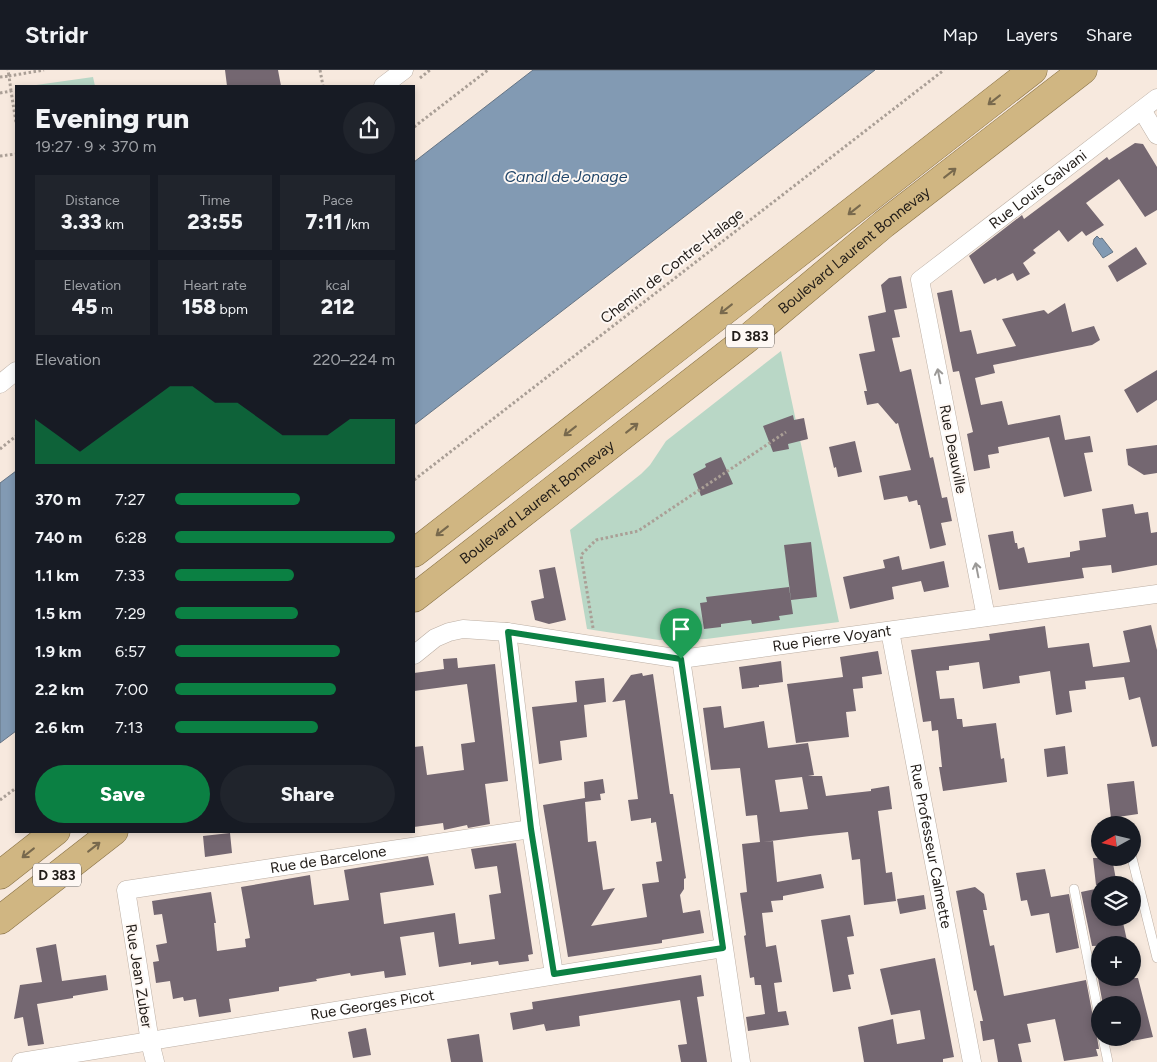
<!DOCTYPE html>
<html lang="en">
<head>
<meta charset="utf-8">
<style>
  body { margin:0; font-family:Figtree,sans-serif; background:#20242c; color:#f1f3f6; height:100vh; display:flex; flex-direction:column; font-size:19px; white-space:nowrap }
  * { box-sizing:border-box; margin:0 }
  p { font-size:16px; color:#9ea1a6 }
  .icon { flex:none; width:28px; height:28px; fill:none; stroke:currentColor; stroke-width:2; stroke-linecap:round; stroke-linejoin:round }
  .map { position:relative; flex:1; overflow:hidden }
  .drawer { position:absolute; left:15px; top:15px; width:400px; height:748px; display:flex; flex-direction:column; background:#171b24; border-radius:0px; box-shadow:0 2px 8px #0003 }
  .drawer>* { flex:none }
  .needle { width:32px; rotate:262deg }
  .fabs { position:absolute; left:1091px; top:746px; display:grid; gap:10px }
  .fabs a { display:grid; place-items:center; width:50px; height:50px; border-radius:50%; background:#171b24; box-shadow:0 2px 8px #0003; font-size:25px }
  .pin { position:absolute; display:grid; place-items:center; width:42px; height:42px; color:#fff; margin:-51px -21px; border-radius:50% 50% 50% 0; rotate:-45deg; box-shadow:0 0 5px #0007 }
  .pin .icon { rotate:45deg }
  .round { display:grid; place-items:center; flex:none; width:52px; height:52px; border-radius:26px; background:#20242c }
  .summary { display:flex; align-items:center; justify-content:space-between; height:85px; padding:0 20px }
  h1 { font-size:28px; font-weight:800; line-height:38px }
  .metrics { display:grid; grid-template-columns:repeat(3,1fr); gap:8px; height:85px; padding:5px 20px }
  .metrics div { display:grid; align-content:center; border-radius:0px; background:#20242c; text-align:center }
  .metrics b { font-size:21px; font-weight:800 }
  .metrics small { font-size:14px; font-weight:400 }
  .metrics p { font-size:14px }
  .chart { height:140px; padding:10px 20px }
  .chart p { display:flex; justify-content:space-between }
  .chart svg { width:100%; height:90px; margin-top:5px; fill:#0b8043; opacity:.7 }
  .primary-button { display:flex; gap:10px; margin-top:auto; padding:10px 20px }
  .primary-button a { flex:1; height:58px; border-radius:30px; background:#0b8043; color:#fff; font-size:20px; font-weight:800; line-height:58px; text-align:center }
  .primary-button a+a { background:#20242c; color:#f1f3f6 }
  ul { padding:0 20px; list-style:none; font-size:16px }
  li { display:grid; grid-template-columns:80px 60px 1fr; align-items:center; height:38px }
  li i { height:12px; border-radius:6px; background:#0b8043 }
  header { display:flex; align-items:center; gap:30px; box-sizing:border-box; height:70px; padding:0 25px; background:#171b24; border-bottom:1px solid #363941 }
  header strong { font-size:24px }
  nav { display:flex; gap:28px; margin-inline-start:auto; font-size:18px }
  .map>svg:first-child { display:block }
  .green { fill:#b9d7c6 }
  .water { fill:#829ab3; stroke:#657484 }
  .building { fill:#746771; fill-rule:evenodd }
  .lines { fill:none; stroke-linecap:round; stroke-linejoin:round }
  .service-casing { stroke:#bcafa4; stroke-width:10 }
  .minor-casing { stroke:#bcafa4; stroke-width:19 }
  .trunk-casing { stroke:#8b7448; stroke-width:29 }
  .path { stroke:#aa9f96; stroke-width:3; stroke-dasharray:2.5 2.5; stroke-linecap:butt }
  .service { stroke:#fff; stroke-width:9 }
  .minor { stroke:#fff; stroke-width:18 }
  .trunk { stroke:#d0b682; stroke-width:28 }
  .oneway { stroke:#78694d }
  .oneway2 { stroke:#9b9997 }
  .route-casing { stroke:#fff; stroke-width:10 }
  .route { stroke:#0b8043; stroke-width:6 }
  .labels { text-anchor:middle; stroke-width:4; stroke-linejoin:round; paint-order:stroke }
  .shield { fill:#fef8f4; stroke:#635e5a; stroke-width:1 }
  .shield-label { font-size:14px; font-weight:bold; fill:#211c18 }
  .street-label { font-size:15px; fill:#211c18; stroke:#fef8f4 }
  .water-label { font-size:16px; font-style:italic; fill:#21466a; stroke:#fef8f4 }
</style>
</head>
<body>
<header>
<strong>Stridr</strong>
<nav><a>Map</a><a>Layers</a><a>Share</a></nav>
</header>
<div class="map">
<svg width="1157" height="992" viewBox="0 0 1157 992">
  <rect width="100%" height="100%" fill="#f7e9de"/>
  <!-- green -->
  <path class="green" d="M93,7l2,9h-66z
    M781,281l58,271 -133,17 -47,1 -72,-11 -17,-99 71,-56 9,-9 16,-24z"/>
  <!-- water -->
  <path class="water" d="M533,0h342l-461,355v-263z
    M1097,166l3,3 2,-1 11,14 -10,6 -10,-14 1,-5z
    M16,401v260l-16,12v-260z"/>
  <!-- building -->
  <path class="building" d="M225,0h53l3,16h-54z
    M1135,73l8,1 14,23v43l-12,7 -26,-38 -33,24 18,22 -18,11 -4,-5 -14,11 -9,-12 -26,20 3,3 -13,10 7,11 -13,7 -4,-8 -16,8 -1,-3 -12,6 -15,-28 53,-41 2,4 83,-62 2,3z
    M1136,177l11,17 -30,18 -9,-16z
    M901,206l6,32 -13,2 6,27 -8,1 8,34 11,-3 19,89 3,-1 9,41 5,-1 5,24 -11,2 5,22 -16,4 -10,-44h-2l-1,-5 -8,2 -2,-6 -23,4 -5,-24 32,-6 -13,-47 -2,1 -18,-21 -11,2 -3,-14h3l-8,-37 16,-3 -7,-35 18,-4 -5,-27 8,-7z
    M952,220l8,42 11,-2 6,24 39,-8 -14,-27 42,-9 4,4 17,-11 7,29 22,-6 6,14 -8,5 -99,20 2,8 -20,5 6,27 21,-4 6,24 52,-10 5,25 25,-4 3,16 -9,1 8,38 -28,6 -15,-60 -51,10 1,6 -11,2 2,13 -16,3 -7,-37 6,-2 -14,-61 -6,1 -16,-79z
    M1157,300v30l-20,13 -13,-23z
    M793,345l1,5 10,-2 4,21 -20,5 1,5 -16,3 -10,-26z
    M855,371l7,31 -24,5 -2,-10 -2,1 -5,-21z
    M1157,375v28l-13,2 -16,-10 -2,-16z
    M721,387l12,27 -32,12 -8,-22 13,-7 -1,-3z
    M1133,434l2,10 13,-2 3,21 6,-1v33l-45,8 -1,-8 -29,3 2,10 -85,12 -11,-55 25,-4 2,12h2l1,6 6,-2 4,16 42,-6v-5l10,-2 -1,-9 27,-4 -4,-28z
    M811,472l6,55 -26,3 -7,-55z
    M899,486l3,14 42,-9 5,26 -25,5 -3,-11 -29,6 2,12 -44,10 -7,-32 42,-9 -2,-8z
    M555,497l11,53 -17,4 -14,-4 -4,-19 13,-3 -5,-28z
    M789,517l4,27 -14,2 1,4 -28,4 -1,-4 -30,4v3l-17,2 -4,-26 7,-1 -1,-5z
    M1151,555l6,25v96l-5,1 -12,-50 -11,3 -5,-23 -39,4 1,8 -17,2 3,21 -16,3 -6,-44 -31,5 1,7 -37,6 -4,-27 -30,4v4l-13,1 4,28 14,-1 3,21h5l1,8 33,-4 5,36 3,-1 3,24 -64,9 -4,-24h3l-4,-37 -6,1 -1,-10 -8,1 -12,-72 79,-10 -1,-6 56,-8 3,22 41,-5 4,24 37,-5 -7,-31z
    M878,581l4,23 -20,3 1,11 -10,1 3,22 -10,1 3,25 -53,6 -9,-59 56,-7 -3,-20z
    M457,588l1,10 37,-4 13,117 -23,3 5,40 -22,4 -1,-3 -23,5 -1,-7 -29,4v-80l9,-1 4,29 37,-5 -3,-26 14,-2 -8,-58 -53,7v-18l30,-4 -1,-10z
    M781,591l2,21 -24,3v2l-17,2 -3,-22z
    M642,603l1,3 10,-2 17,120h3l13,84 -2,1v10l-4,6 3,18 17,-3 4,23 -42,7v3l-94,14 -25,-152 42,-7 -1,-16 19,-3 2,14 -5,1 1,6 -16,2 3,40 8,-1 7,49 12,-2 -24,38 56,-9 -5,-33 17,-2 -3,-20 6,-1 -6,-39 -5,1v-5l-20,3 -3,-21 10,-1 -13,-99 -13,2 19,-27z
    M604,608l2,24 -22,3 3,32 -27,4 2,19 -23,4 -7,-57 45,-5 -2,-21z
    M721,636l3,22 40,-7 4,27 40,-5 6,32 -6,1h14l4,20 45,-5v-2l18,-3 3,23 -14,2 8,62 6,-1 4,29 -32,4 -4,-46 -8,1 -4,-28 -38,4 -47,6 10,-1 4,41 44,-8 3,14 -41,8v4l-12,1 2,11 -11,1 4,34 10,-2 6,37 -8,1 4,29 8,-1 3,14 -41,6 -2,-14 19,-3 -4,-29h-6l-1,-8 -4,1 -6,-42 2,-1 -6,-42 7,-1 -5,-48 18,-2 -3,-27 -11,1 -6,-48 -29,2 -8,-62zM802,707l6,32 -28,3 -5,-32z
    M1065,676l3,28 -21,3 -3,-28z
    M1134,711l4,33 -27,4 -4,-34z
    M230,763l2,20 -27,4 -2,-21z
    M516,773l17,111 -5,1 1,6 -30,4 -1,-4 -27,4v-3l-32,5 -5,-35 -34,5 6,38 -21,3 -1,-7 -33,5 -1,-3 -34,6 1,2 -38,6v4l-50,8 2,13 -32,5 -3,-18 -12,2 -1,-4 -10,2 -3,-18 -14,2 -3,-21 6,-1 -3,-16 11,-2 -5,-29 -8,1 -2,-14 59,-9 5,31h-2l3,28 29,-4 -1,-8 5,-1 -9,-51 69,-12 4,30 35,-5 -5,-30 84,-14 6,29 -54,8 4,31 71,-11 4,31 36,-5 -6,-44 12,-2 -4,-27 -22,3 -4,-20z
    M1093,788h19l5,27h-21z
    M1045,799l6,28 18,-3 10,54 -23,5 -7,-40 -18,3 -4,-16 -6,1 -5,-28z
    M975,817l9,7 3,16h-4l7,36 4,-1 10,51 82,-16 8,42 2,3 4,2v6l-3,4 2,12h-3l2,7 -34,5 -9,-42 -28,5 4,18 -13,2 4,18h-24l-4,-23 -11,2 -3,-20h3l-7,-31 -2,1 -18,-100z
    M1100,818v30h22l6,27 -36,1 -11,-54z
    M924,825l2,14 -26,5 -3,-15z
    M850,845l4,21 -7,1 7,37 -6,1 3,14 -18,3 -12,-72z
    M56,874l6,37 44,-6 2,15 -35,6v2l-36,6 7,40 -16,2 -5,-29 -9,2 6,-34 22,-3 -6,-34z
    M935,888l19,99 -11,2v3h-79l-6,-35 35,-8 4,25 28,-5 -5,-29 -29,5 -11,-46z
    M701,905l3,21 -7,1 10,65h-26l-3,-17 9,-1 -7,-44 -101,16 1,10 -34,5 -2,-7 -31,6 -3,-17 23,-4 -1,-7z
    M1098,908h40l15,59 -21,4 1,-36h-30z
    M366,958l5,27 -18,3 -5,-26z
    M479,964l4,28h-32l-4,-23z"/>
  <g class="lines">
    <!-- service casing -->
    <g class="service-casing">
      <path id="service" d="M1132,788l25,100
        M1074,819l26,132
        M1103,968l5,24"/>
    </g>
    <!-- minor casing -->
    <g class="minor-casing">
      <g id="minor">
        <path d="M383,16l21,-16"/>
        <path d="M1142,40l15,25"/>
        <path d="M0,314l16,-13"/>
        <path id="s1" d="M986,547l-66,-337 237,-182"/>
        <path id="s2" d="M890,561l82,431"/>
        <path d="M507,562l24,197 23,145"/>
        <path id="s3" d="M414,585l21,-17 14,-6 14,-3 44,3 174,27 476,-65"/>
        <path d="M681,589l60,403"/>
        <path id="s4" d="M21,992l702,-114"/>
        <path id="s5" d="M155,992l-5,-20 -24,-152 405,-61"/>
      </g>
    </g>
    <!-- trunk casing -->
    <g class="trunk-casing">
      <g id="trunk">
        <path d="M414,483l619,-483"/>
        <path id="s6" d="M414,528l334,-260 136,-114 199,-154"/>
        <path d="M0,805l56,-44"/>
        <path d="M0,850l114,-89"/>
      </g>
    </g>
    <!-- path -->
    <path class="path" d="M320,0l3,16
      M0,7l9,-1 -1,-6
      M420,8l10,-8
      M11,21l-2,-15 35,-6
      M0,23l11,-2 5,31
      M414,57l74,-57
      M0,86l16,-2
      M0,379l16,-13
      M414,410l530,-410
      M593,558l-12,-73 15,-15 42,-9 148,-99
      M0,730l16,-12"/>
    <!-- service -->
    <use href="#service" class="service"/>
    <!-- minor -->
    <use href="#minor" class="minor"/>
    <!-- trunk -->
    <use href="#trunk" class="trunk"/>
  </g>
  <!-- one-way arrows -->
  <defs><path id="oneway-shaft" d="M-6 0H5M1.5-3L5.5 0L1.5 3" fill="none" stroke-width="1.6" stroke-linecap="round" stroke-linejoin="round" transform="scale(1.25)"/></defs>
  <g class="oneway">
    <use href="#oneway-shaft" transform="translate(994 30) rotate(142)"/>
    <use href="#oneway-shaft" transform="translate(950 103) rotate(-38)"/>
    <use href="#oneway-shaft" transform="translate(854 140) rotate(142)"/>
    <use href="#oneway-shaft" transform="translate(726 239) rotate(142)"/>
    <use href="#oneway-shaft" transform="translate(632 358) rotate(-38)"/>
    <use href="#oneway-shaft" transform="translate(570 361) rotate(142)"/>
    <use href="#oneway-shaft" transform="translate(442 461) rotate(142)"/>
    <use href="#oneway-shaft" transform="translate(94 777) rotate(-38)"/>
    <use href="#oneway-shaft" transform="translate(28 783) rotate(142)"/>
  </g>
  <g class="oneway2">
    <use href="#oneway-shaft" transform="translate(939 306) rotate(-101)"/>
    <use href="#oneway-shaft" transform="translate(977 500) rotate(-101)"/>
  </g>
  <g class="lines">
    <!-- route casing -->
    <g class="route-casing">
      <path id="route" d="M508,562l173,27 42,289 -169,26 -23,-145z"/>
    </g>
    <!-- route -->
    <use href="#route" class="route"/>
  </g>
  <g class="labels">
    <!-- shield labels -->
    <g class="shield">
      <rect x="726" y="254.5" width="48" height="23" rx="4"/>
      <rect x="33" y="793.5" width="48" height="23" rx="4"/>
    </g>
    <g class="shield-label">
      <text x="750" y="271">D 383</text>
      <text x="57" y="810">D 383</text>
    </g>
    <!-- street labels -->
    <g class="street-label">
      <text dy="5" stroke="none"><textPath href="#s1" startOffset="492">Rue Louis Galvani</textPath></text>
      <text dy="5" stroke="none"><textPath href="#s6" startOffset="561">Boulevard Laurent Bonnevay</textPath></text>
      <text transform="translate(672 196) rotate(-38)" y="5">Chemin de Contre-Halage</text>
      <text transform="translate(953 379) rotate(79)" y="5">Rue Deauville</text>
      <text dy="5" stroke="none"><textPath href="#s6" startOffset="156">Boulevard Laurent Bonnevay</textPath></text>
      <text dy="5" stroke="none"><textPath href="#s3" startOffset="429">Rue Pierre Voyant</textPath></text>
      <text dy="5" stroke="none"><textPath href="#s2" startOffset="219">Rue Professeur Calmette</textPath></text>
      <text dy="5" stroke="none"><textPath href="#s5" startOffset="379">Rue de Barcelone</textPath></text>
      <text transform="translate(139 906) rotate(81)" y="5">Rue Jean Zuber</text>
      <text dy="5" stroke="none"><textPath href="#s4" startOffset="356">Rue Georges Picot</textPath></text>
    </g>
    <!-- water labels -->
    <g class="water-label">
      <text x="566" y="112">Canal de Jonage</text>
    </g>
  </g>
</svg>
<div class="fabs">
<a><svg class="needle" viewBox="-14 -14 28 28"><path d="M0-13l5 13h-10z" fill="#e53935"/><path d="M0 13l5-13h-10z" fill="#9ea1a6"/></svg></a>
<a><svg class="icon" aria-label="layers" viewBox="0 0 24 24"><path d="M12 4l9 5-9 5-9-5zM3 14l9 5 9-5"/></svg></a>
<a>+</a>
<a>−</a>
</div>
<div class="pin" style="left:681px;top:589px;background:#1e9e55"><svg class="icon" aria-label="arrive" viewBox="0 0 24 24"><path d="M6 21V4h12l-3 4 3 4H6"/></svg></div>
<section class="drawer">
<div class="summary"><div><h1>Evening run</h1><p>19:27 · 9 × 370 m</p></div><a class="round"><svg class="icon" aria-label="share" viewBox="0 0 24 24"><path d="M12 15V3M7 8l5-5 5 5M5 13v7h14v-7"/></svg></a></div>
<div class="metrics">
<div><p>Distance</p><b>3.33<small> km</small></b></div>
<div><p>Time</p><b>23:55</b></div>
<div><p>Pace</p><b>7:11<small> /km</small></b></div>
</div>
<div class="metrics">
<div><p>Elevation</p><b>45<small> m</small></b></div>
<div><p>Heart rate</p><b>158<small> bpm</small></b></div>
<div><p>kcal</p><b>212</b></div>
</div>
<div class="chart"><p><span>Elevation</span>220–224 m</p>
<svg viewBox="0 0 160 44" preserveAspectRatio="none"><path d="M0 44V22L10 30L20 38L30 30L40 22L50 14L60 6L70 6L80 14L90 14L100 22L110 30L120 30L130 30L140 22L150 22L160 22V44z"/></svg>
</div>
<ul>
<li><b>370 m</b>7:27<i style="width:57%"></i></li>
<li><b>740 m</b>6:28<i style="width:100%"></i></li>
<li><b>1.1 km</b>7:33<i style="width:54%"></i></li>
<li><b>1.5 km</b>7:29<i style="width:56%"></i></li>
<li><b>1.9 km</b>6:57<i style="width:75%"></i></li>
<li><b>2.2 km</b>7:00<i style="width:73%"></i></li>
<li><b>2.6 km</b>7:13<i style="width:65%"></i></li>
</ul>
<div class="primary-button"><a>Save</a><a>Share</a></div>
</section>
</div>
</body>
</html>
